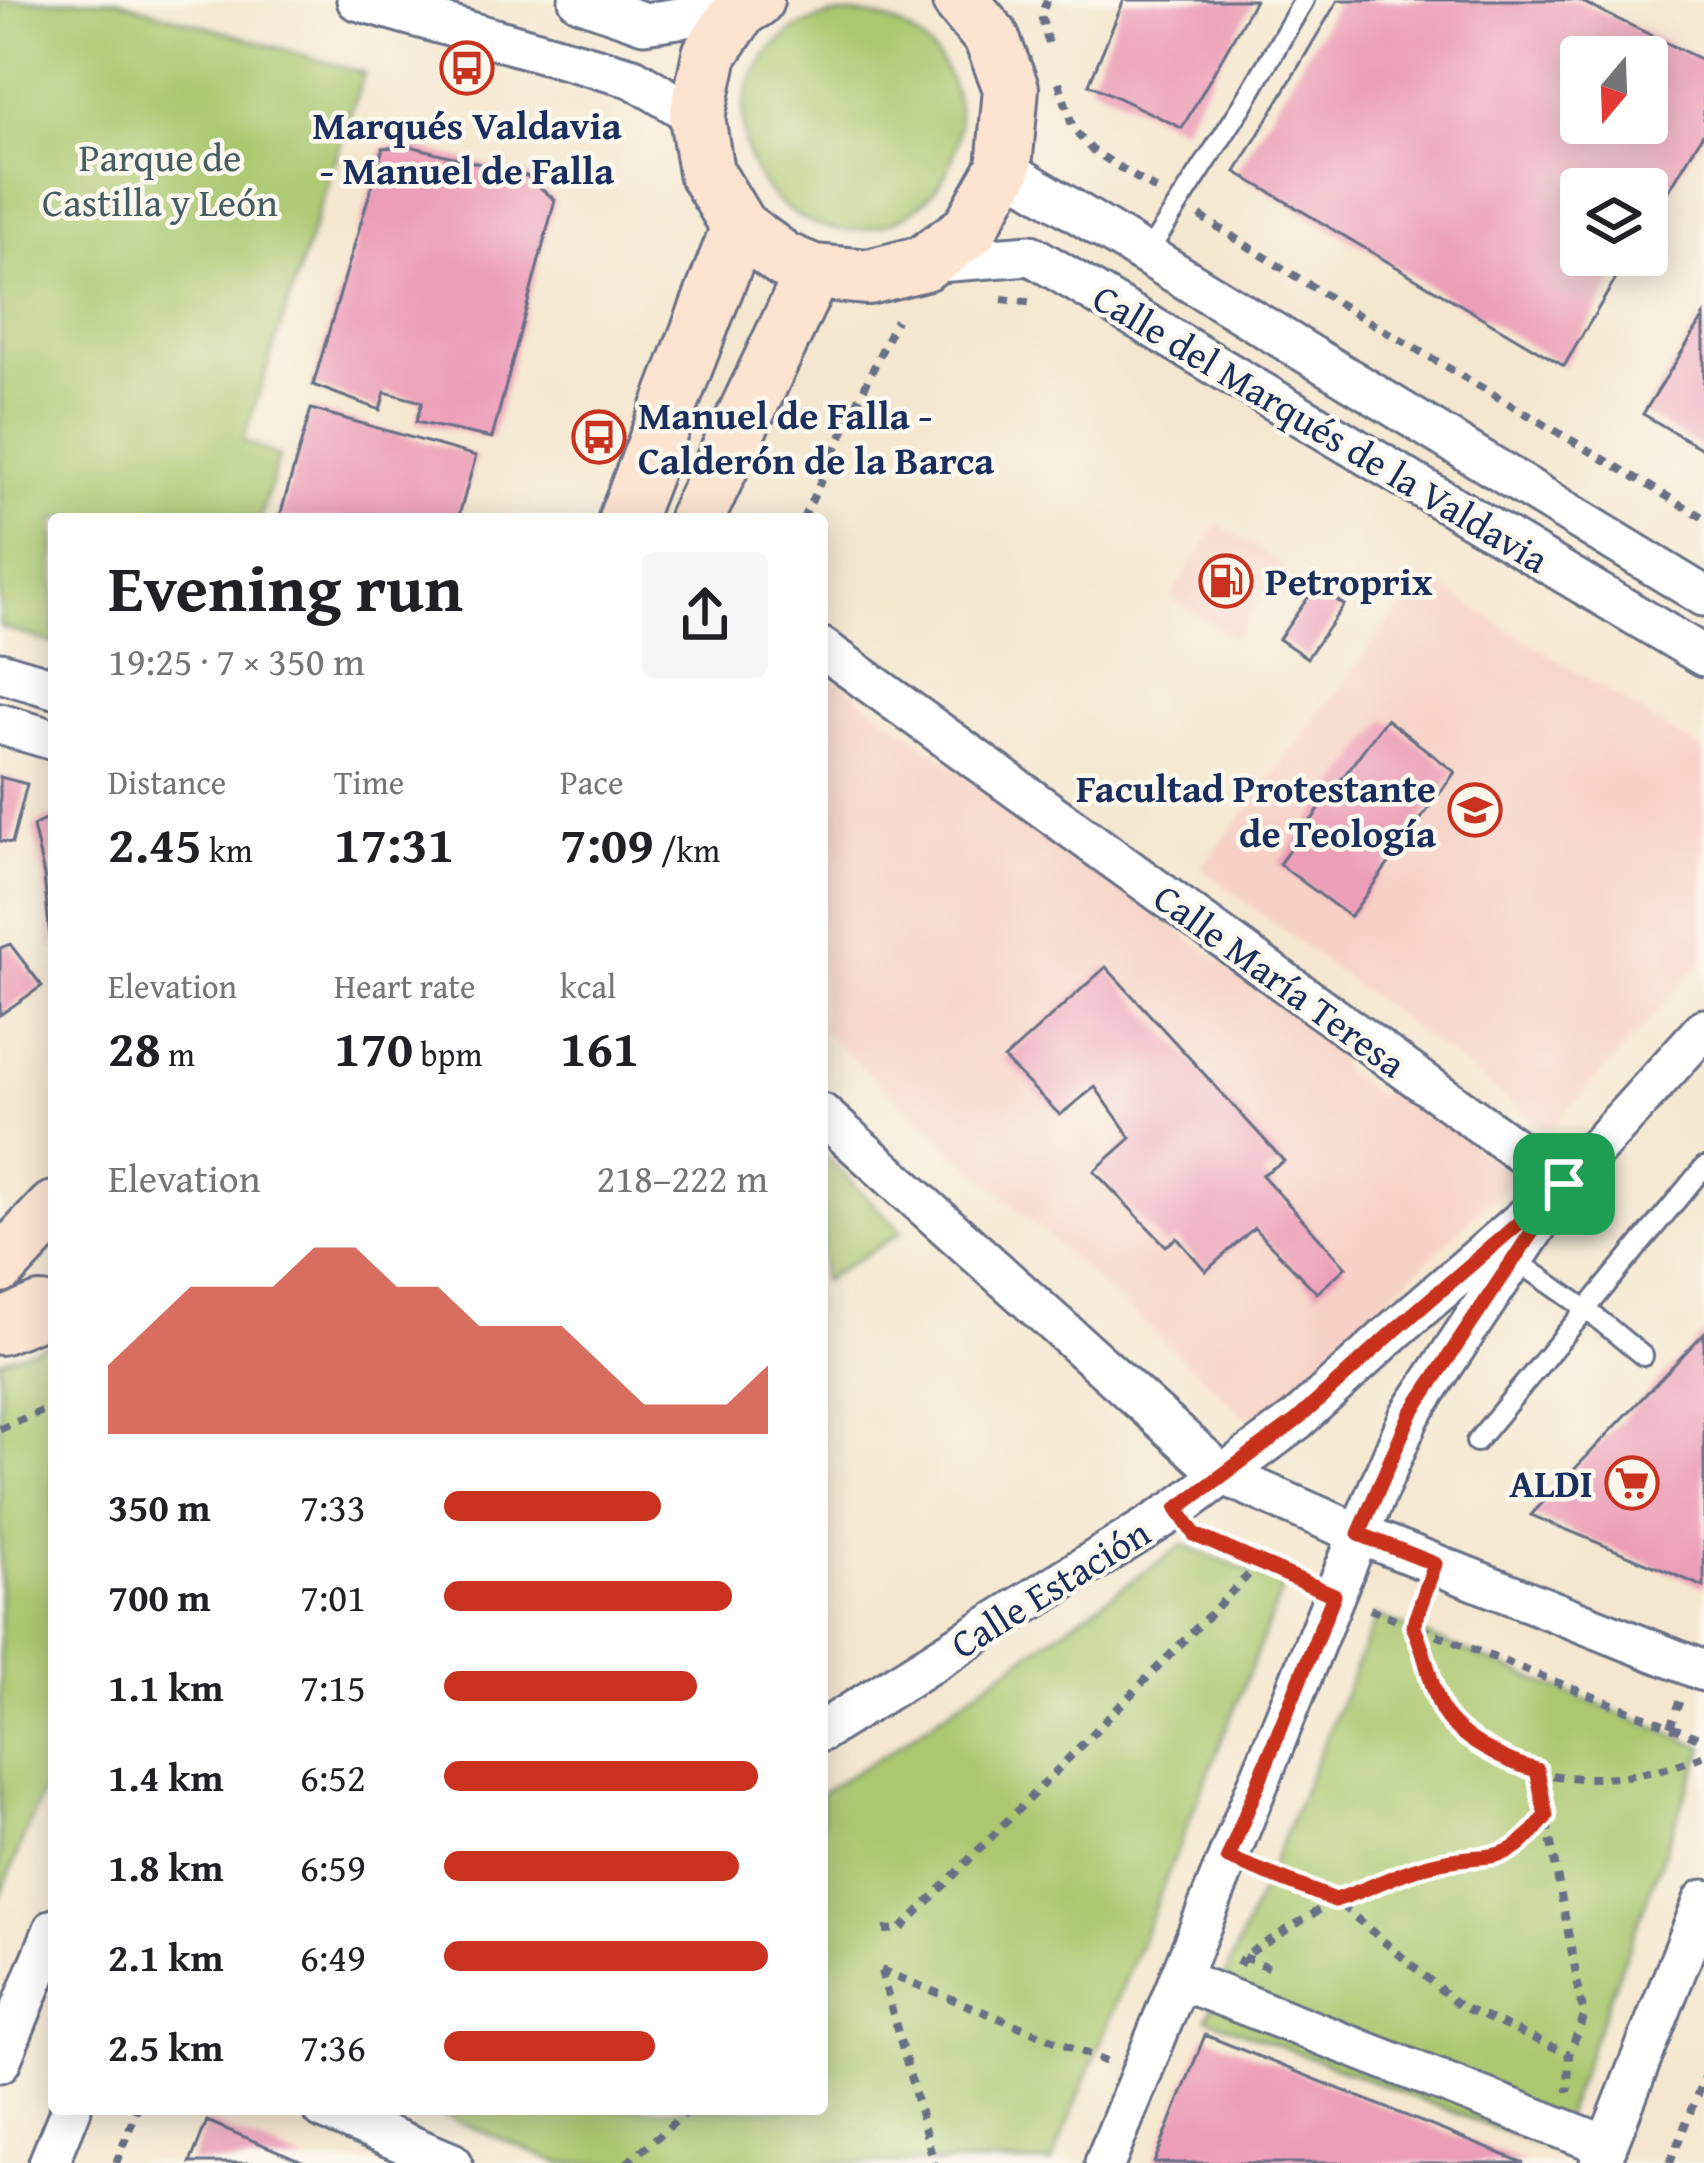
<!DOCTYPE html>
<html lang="en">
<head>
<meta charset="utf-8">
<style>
  body { margin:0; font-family:"Gentium Book Plus",serif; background:#f6f6f6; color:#202124; height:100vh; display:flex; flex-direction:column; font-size:45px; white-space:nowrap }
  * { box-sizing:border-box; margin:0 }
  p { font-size:39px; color:#757577 }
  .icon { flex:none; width:66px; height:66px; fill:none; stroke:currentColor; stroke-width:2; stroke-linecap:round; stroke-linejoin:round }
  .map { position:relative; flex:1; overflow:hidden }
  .details { position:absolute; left:48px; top:513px; width:780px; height:1602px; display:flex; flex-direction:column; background:#fff; border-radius:12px; box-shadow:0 6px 30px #0003 }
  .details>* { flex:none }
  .needle { width:78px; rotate:199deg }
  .tools { position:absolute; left:1560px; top:36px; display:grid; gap:24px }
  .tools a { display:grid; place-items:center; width:108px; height:108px; border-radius:12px; background:#fff; box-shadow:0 6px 30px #0003; font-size:60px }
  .pin { position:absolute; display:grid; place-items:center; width:102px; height:102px; color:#fff; margin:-51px; border-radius:24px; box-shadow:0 6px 18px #0006 }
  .round { display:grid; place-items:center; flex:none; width:126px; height:126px; border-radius:12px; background:#f6f6f6 }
  .head { display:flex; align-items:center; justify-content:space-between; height:204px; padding:0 60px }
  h1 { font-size:66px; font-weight:800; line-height:90px }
  .figures { display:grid; grid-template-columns:repeat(3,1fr); gap:18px; height:204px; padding:12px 60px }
  .figures div { display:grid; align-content:center }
  .figures b { font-size:51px; font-weight:800 }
  .figures small { font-size:33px; font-weight:400 }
  .figures p { font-size:33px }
  .chart { height:336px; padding:24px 60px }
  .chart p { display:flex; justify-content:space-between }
  .chart svg { width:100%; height:216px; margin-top:12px; fill:#c8321e; opacity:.7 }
  ul { padding:0 60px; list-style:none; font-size:39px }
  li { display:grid; grid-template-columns:192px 144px 1fr; align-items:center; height:90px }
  li i { height:30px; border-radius:15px; background:#c8321e }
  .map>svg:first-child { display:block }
  .built { fill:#f7d1c6 }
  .green { fill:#abc86f; stroke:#637c66; stroke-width:3 }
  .building { fill:#ec9db7; fill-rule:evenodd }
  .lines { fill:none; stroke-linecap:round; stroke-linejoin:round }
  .lane-casing { stroke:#676f86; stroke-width:24 }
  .street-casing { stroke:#676f86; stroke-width:45 }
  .secondary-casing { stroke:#676f86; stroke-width:60 }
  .path { stroke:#676f86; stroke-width:8; stroke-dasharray:9 9; stroke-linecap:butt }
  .lane { stroke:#fff; stroke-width:18 }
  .street { stroke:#fff; stroke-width:39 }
  .secondary { stroke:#fde4d1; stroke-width:54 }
  .route-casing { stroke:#fff; stroke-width:24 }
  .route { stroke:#c8321e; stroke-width:15 }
  .labels { text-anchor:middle; stroke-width:9; stroke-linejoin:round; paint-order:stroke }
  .poi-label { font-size:39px; font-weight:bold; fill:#1b2f5e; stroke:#fbf7ec; text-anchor:start }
  .park-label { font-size:39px; fill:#465d63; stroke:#fbf7ec }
  .street-label { font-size:39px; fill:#1b2f5e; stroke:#fbf7ec }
</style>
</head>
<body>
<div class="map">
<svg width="1704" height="2163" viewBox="0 0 1704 2163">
  <rect width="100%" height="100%" fill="#fbf7ec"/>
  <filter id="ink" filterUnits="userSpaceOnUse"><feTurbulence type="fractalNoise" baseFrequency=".00833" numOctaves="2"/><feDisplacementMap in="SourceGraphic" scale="24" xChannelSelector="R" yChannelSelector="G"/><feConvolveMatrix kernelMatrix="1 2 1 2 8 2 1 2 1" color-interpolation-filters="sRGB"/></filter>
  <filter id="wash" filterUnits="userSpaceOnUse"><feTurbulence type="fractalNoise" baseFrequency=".004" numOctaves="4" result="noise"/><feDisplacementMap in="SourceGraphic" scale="48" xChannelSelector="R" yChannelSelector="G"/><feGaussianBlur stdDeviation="2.7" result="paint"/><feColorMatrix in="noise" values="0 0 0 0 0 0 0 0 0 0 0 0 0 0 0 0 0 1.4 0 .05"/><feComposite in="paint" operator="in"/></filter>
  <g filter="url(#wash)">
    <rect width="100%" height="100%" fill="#f5e7cf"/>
    <!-- built -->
    <path class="built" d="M1218,523l65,42 -48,74 -65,-42z
      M1425,577l279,175v207l-155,172 -348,-263z
      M822,670l516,378 2,20 37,29 13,-10 126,88 -260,250 -434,-394z"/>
    <!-- green -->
    <path class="green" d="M0,0h117l247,73 -121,368 36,15 -19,63h-206v125l-54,-17z
      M743 122a108 108 0 1 1 216 0a108 108 0 1 1-216 0Z
      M822,1153l80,79 -80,49z
      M54,1342v418l-54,138v-538z
      M1183,1545l101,40 -232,578h-492l-132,-54h394v-317l71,-43z
      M1377,1616l327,131 -152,403 -345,-132z"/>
    <g id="blocks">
      <!-- building -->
      <path class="building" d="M1124,0h131l-73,128 -93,-44z
        M1338,0h240l126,61v71l-57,95v-38h-66v66h49l-66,111 -328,-194zM1581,57h66v66h-66z
        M410,146l117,30 28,24 -63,238 -76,-16 6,-20 -37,-10 -5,18 -67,-25 70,-237z
        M1704,317v133l-61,-36z
        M311,409l165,47 -18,63h-179z
        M1316,586l28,19 -37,53 -28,-19z
        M1386,719l69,53 -105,145 -71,-53z
        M0,777l27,7 -15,59 -12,-2z
        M54,815v134h-3l-7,-73 -11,-50z
        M10,944l32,42 -42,29v-67z
        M1106,967l178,194 -22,14 84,92 -29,26 -63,-65 -48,43 -29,-33 -11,8 -72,-75 37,-33 -36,-51 -35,28 -56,-56z
        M1704,1333v254l-173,-72z
        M1205,2035l319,128h-370z
        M207,2121l99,42h-116z"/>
    </g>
  </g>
  <g filter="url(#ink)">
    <use href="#blocks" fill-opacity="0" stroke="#676f86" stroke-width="3"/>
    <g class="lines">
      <!-- lane casing -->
      <g class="lane-casing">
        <path id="lane" d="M1146,255l97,-150 61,-105
          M1516,1260l70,49 57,47
          M1476,1442l228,-275"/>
      </g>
      <!-- street casing -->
      <g class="street-casing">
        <path id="street" d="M357,0l276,78 64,39
          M579,0l65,23 97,-14
          M1004,168l700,428
          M924,263l107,-8 673,401
          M822,648l742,536
          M0,672l54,16
          M0,724l54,16
          M822,1114l400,360 137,60 345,137
          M822,1731l355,-222 120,-89 98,-90 169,-146 140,-155
          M1179,1979l428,167
          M0,2062l54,-133
          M323,2109l129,54
          M49,2163l22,-54
          M1105,2163l254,-629 51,-119 131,-196
          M1600,2163l104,-263"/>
      </g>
      <!-- secondary casing -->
      <g class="secondary-casing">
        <path id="secondary" d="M756,0l-15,9 -31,45 -13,63 9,55 33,55 45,33 29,12 55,5 56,-14 45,-33 35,-62 7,-80 -20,-51 -31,-37
          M626,519l113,-292
          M696,519l117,-247
          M0,1266l54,-57
          M0,1327l40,-16 14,2"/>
      </g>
      <!-- path -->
      <path class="path" d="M1047,0l-6,15 9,35
        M1059,82l14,47 19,21 64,40
        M1200,216l141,89 363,213
        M1002,299l33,4
        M803,519l93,-199
        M0,1429l54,-23
        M1199,1537l102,43
        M1424,1596l-11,30c13,26 18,65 32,88 9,13 22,21 35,29 10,7 21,16 32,21 58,24 135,15 192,-9
        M1370,1609l334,131
        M1670,1727l10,-27
        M1537,1770l47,246 -15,38 -1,38
        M1260,1870l75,30 125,106 109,48
        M884,1930l17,-1 359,-366
        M1243,1957l30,12
        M1239,1966l4,-9 92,-57 106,-39 61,-6 23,-13 21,-26
        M881,1970l226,92
        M881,1971l53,192
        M116,2163l21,-54
        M627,2163l63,-54
        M1670,2163l34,-86"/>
      <!-- lane -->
      <use href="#lane" class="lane"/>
      <!-- street -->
      <use href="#street" class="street"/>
      <!-- secondary -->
      <use href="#secondary" class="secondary"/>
    </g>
  </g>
  <g class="lines" filter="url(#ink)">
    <!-- route casing -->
    <g class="route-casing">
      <path id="route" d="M1564,1184l-154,231 -51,119 76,30 -22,62c13,26 16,56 28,82 14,29 66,55 96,62l9,46c-41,52 -49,35 -105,46 -37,7 -70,27 -106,38l-107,-42 106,-263 -139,-60 -18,-26 120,-89 98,-90z"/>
    </g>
    <!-- route -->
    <use href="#route" class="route"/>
  </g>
  <!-- icons -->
  <defs>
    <g id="bus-ring" transform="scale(2.7)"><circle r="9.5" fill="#fbf7ec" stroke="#c8321e" stroke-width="1.5"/><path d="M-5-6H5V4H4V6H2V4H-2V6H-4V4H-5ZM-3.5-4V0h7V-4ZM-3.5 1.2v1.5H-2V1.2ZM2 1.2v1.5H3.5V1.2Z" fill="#c8321e"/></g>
    <g id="fuel-ring" transform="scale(2.7)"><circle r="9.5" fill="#fbf7ec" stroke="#c8321e" stroke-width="1.5"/><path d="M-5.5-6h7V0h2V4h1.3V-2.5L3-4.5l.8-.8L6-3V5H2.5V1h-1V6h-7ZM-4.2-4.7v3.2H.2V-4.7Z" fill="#c8321e"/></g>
    <g id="university-ring" transform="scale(2.7)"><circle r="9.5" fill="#fbf7ec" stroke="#c8321e" stroke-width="1.5"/><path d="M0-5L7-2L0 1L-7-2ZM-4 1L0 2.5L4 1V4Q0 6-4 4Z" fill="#c8321e"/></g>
    <g id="supermarket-ring" transform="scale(2.7)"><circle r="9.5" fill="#fbf7ec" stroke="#c8321e" stroke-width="1.5"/><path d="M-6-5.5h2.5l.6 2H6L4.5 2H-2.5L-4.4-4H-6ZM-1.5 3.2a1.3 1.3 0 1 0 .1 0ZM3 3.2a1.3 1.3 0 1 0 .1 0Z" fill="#c8321e"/></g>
  </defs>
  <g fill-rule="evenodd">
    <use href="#bus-ring" x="467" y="68"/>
    <use href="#bus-ring" x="599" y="437"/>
    <use href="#fuel-ring" x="1226" y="581"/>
    <use href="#university-ring" x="1475" y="810"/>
    <use href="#supermarket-ring" x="1632" y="1483"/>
  </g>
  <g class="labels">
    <!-- poi labels -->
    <g class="poi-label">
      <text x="467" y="139" text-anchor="middle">Marqués Valdavia<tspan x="467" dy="45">- Manuel de Falla</tspan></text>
      <text x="638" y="429">Manuel de Falla -<tspan x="638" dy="45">Calderón de la Barca</tspan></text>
      <text x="1265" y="595">Petroprix</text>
      <text x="1436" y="802" text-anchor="end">Facultad Protestante<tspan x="1436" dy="45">de Teología</tspan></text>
      <text x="1593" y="1497" text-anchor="end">ALDI</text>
    </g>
    <!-- park labels -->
    <g class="park-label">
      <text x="160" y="171">Parque de<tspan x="160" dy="45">Castilla y León</tspan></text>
    </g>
    <!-- street labels -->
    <g class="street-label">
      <text transform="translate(1321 428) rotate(31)" y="14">Calle del Marqués de la Valdavia</text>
      <text transform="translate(1280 980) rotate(36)" y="14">Calle María Teresa</text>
      <text transform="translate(1050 1588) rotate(-32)" y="14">Calle Estación</text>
    </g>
  </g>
</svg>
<div class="tools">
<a><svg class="needle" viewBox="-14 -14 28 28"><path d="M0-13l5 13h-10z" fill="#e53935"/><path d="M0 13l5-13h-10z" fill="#757577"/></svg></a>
<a><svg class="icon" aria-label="layers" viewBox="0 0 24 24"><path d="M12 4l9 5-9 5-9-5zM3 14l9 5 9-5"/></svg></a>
</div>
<div class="pin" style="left:1564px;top:1184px;background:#1e9e55"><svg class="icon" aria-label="arrive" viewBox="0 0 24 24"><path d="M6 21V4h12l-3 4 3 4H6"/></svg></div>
<section class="details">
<div class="head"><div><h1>Evening run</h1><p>19:25 · 7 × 350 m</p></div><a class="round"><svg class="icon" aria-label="share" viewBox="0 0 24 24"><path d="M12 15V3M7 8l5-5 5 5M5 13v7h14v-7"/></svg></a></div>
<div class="figures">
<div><p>Distance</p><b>2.45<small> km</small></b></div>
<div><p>Time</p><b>17:31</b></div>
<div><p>Pace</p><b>7:09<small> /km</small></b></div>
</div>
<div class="figures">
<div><p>Elevation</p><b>28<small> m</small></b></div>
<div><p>Heart rate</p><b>170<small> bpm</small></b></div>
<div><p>kcal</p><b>161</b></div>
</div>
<div class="chart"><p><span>Elevation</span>218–222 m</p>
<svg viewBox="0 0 160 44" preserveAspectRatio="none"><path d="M0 44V30L10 22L20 14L30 14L40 14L50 6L60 6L70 14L80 14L90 22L100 22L110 22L120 30L130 38L140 38L150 38L160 30V44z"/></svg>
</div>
<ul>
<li><b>350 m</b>7:33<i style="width:67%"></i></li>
<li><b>700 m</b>7:01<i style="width:89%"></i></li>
<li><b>1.1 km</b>7:15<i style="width:78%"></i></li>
<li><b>1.4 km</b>6:52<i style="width:97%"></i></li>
<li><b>1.8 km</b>6:59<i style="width:91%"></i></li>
<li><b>2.1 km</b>6:49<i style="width:100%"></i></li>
<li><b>2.5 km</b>7:36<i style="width:65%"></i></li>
</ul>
</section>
</div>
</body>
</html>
